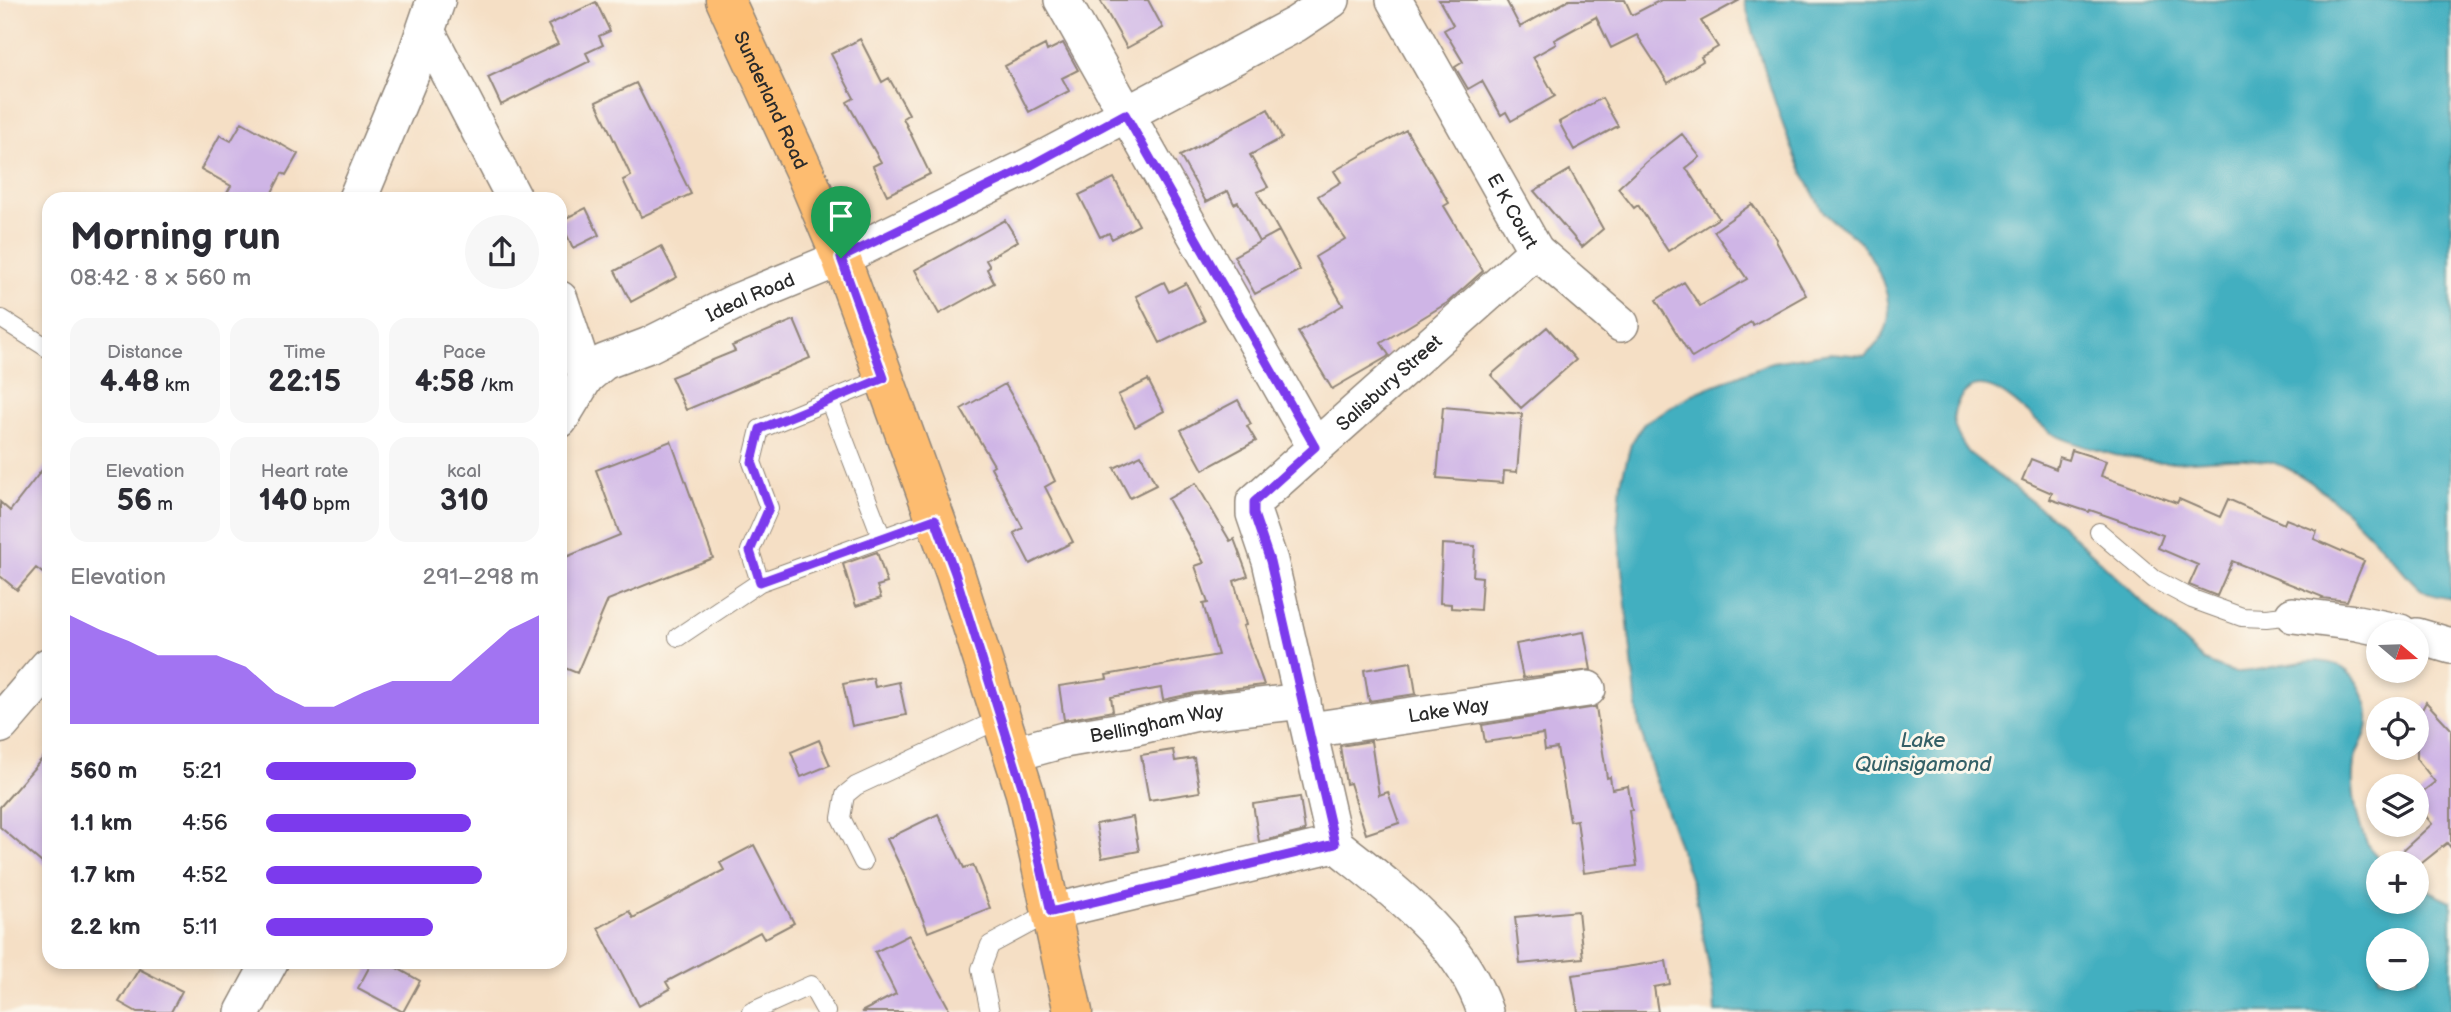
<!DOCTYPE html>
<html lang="en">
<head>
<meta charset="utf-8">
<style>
  body { margin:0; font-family:"Balsamiq Sans",sans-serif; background:#f7f7f7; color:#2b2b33; height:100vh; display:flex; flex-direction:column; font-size:26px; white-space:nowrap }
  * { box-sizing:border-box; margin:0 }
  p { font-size:23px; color:#7c7c81 }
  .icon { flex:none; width:38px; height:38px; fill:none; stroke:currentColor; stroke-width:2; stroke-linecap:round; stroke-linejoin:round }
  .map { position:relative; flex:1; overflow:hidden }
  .panel { position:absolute; left:42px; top:192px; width:525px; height:777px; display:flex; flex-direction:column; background:#fff; border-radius:21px; box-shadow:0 4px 10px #0003 }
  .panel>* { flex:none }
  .needle { width:46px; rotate:109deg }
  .buttons { position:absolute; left:2366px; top:620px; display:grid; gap:14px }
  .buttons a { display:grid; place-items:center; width:63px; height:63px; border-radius:50%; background:#fff; box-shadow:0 4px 10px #0003; font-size:35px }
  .pin { position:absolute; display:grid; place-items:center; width:60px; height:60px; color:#fff; margin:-72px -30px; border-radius:50% 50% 50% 0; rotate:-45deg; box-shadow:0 0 7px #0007 }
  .pin .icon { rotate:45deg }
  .round { display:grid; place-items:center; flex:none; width:74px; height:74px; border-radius:37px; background:#f7f7f7 }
  .head { display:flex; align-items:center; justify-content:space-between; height:119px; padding:0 28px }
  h1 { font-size:38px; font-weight:800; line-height:52px }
  .metrics { display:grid; grid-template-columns:repeat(3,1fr); gap:10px; height:119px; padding:7px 28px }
  .metrics div { display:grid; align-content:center; border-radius:18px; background:#f7f7f7; text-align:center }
  .metrics b { font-size:30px; font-weight:800 }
  .metrics small { font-size:19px; font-weight:400 }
  .metrics p { font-size:19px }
  .chart { height:196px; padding:14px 28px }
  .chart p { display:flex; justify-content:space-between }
  .chart svg { width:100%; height:126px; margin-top:7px; fill:#7c3aed; opacity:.7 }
  ul { padding:0 28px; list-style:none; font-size:23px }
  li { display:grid; grid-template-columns:112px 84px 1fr; align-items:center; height:52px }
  li i { height:18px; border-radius:9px; background:#7c3aed }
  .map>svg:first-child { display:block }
  .water { fill:#42afc0; stroke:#366d76; stroke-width:2; fill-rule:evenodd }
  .building { fill:#cfb5e6 }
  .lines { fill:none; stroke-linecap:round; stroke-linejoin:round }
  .service-casing { stroke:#908578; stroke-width:20 }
  .minor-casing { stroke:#908578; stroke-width:38 }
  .tertiary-casing { stroke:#908578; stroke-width:41 }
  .primary-casing { stroke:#908578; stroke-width:41 }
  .service { stroke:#fff; stroke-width:18 }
  .minor { stroke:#fff; stroke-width:35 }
  .tertiary { stroke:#fff; stroke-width:38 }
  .primary { stroke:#fdbc70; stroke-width:38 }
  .route-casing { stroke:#fff; stroke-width:14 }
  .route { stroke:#7c3aed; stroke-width:9 }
  .labels { text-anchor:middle; stroke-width:6; stroke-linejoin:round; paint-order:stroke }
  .street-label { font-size:19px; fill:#2b2b2b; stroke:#fbf7ec }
  .water-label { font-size:21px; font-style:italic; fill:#346067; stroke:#fbf7ec }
</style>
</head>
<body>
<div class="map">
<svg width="2451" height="1012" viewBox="0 0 2451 1012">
  <rect width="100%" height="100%" fill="#fbf7ec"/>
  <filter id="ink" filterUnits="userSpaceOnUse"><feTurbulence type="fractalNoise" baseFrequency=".0143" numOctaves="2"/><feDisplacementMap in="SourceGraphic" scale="14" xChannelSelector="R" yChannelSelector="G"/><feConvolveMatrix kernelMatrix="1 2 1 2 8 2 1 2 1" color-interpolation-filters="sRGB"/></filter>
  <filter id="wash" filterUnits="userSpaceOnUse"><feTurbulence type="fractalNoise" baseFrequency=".00686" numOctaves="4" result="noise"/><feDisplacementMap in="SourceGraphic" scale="28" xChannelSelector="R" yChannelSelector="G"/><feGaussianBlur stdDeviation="1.57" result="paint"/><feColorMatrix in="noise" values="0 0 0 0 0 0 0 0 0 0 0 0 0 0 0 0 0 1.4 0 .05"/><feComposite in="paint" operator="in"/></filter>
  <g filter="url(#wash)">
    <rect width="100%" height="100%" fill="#f5dfc5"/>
    <!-- water -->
    <path class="water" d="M1744,0h707v599c-8,-2 -19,-3 -26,-7 -10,-5 -24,-25 -33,-34 -32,-33 -66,-72 -109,-92 -31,-14 -86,-3 -121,-4 -15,-1 -32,-4 -47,-7 -15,-4 -53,-15 -65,-23 -23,-15 -70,-76 -93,-28 -9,18 2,35 12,49l94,73 141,135c10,3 21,10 31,11 35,1 91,-28 118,5 12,14 19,39 13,56 -4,10 -10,19 -12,30 -4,23 3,63 15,84 4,5 10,11 15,16h-6v38h39v-16l34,16v111h-736l-1,-17 -19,-103 -43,-123 -13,-44 -17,-156 -4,-47 3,-40 10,-38 13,-21 51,-30 77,-31 58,-9 35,3c20,-18 28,-33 22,-60 -4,-17 -19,-50 -33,-60 -10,-8 -26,-16 -32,-27 -38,-64 -57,-139 -78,-209zM2378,940h39v38h-39z"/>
    <g id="blocks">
      <!-- building -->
      <path class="building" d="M1100,0h48l15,28 -36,20z
        M1439,0h67l14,27 49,-27h56l7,15 29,-15h79l-39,21 17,26 -17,10 2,4 -35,22 -31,-48 -26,13 -15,-31 -42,23 2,4 -23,13 22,39 -44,25 -5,-9 -5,3 -19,-34 -14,8 -13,-22 8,-5 -19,-32 9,-5z
        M596,2l14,29 -11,5 4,9 -17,8 4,8 -89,44 -13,-28 70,-33 -10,-19z
        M860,39l22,43 7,-4 20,36 -6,4 27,56 -43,21 -14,-29 8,-4 -34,-60 7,-4 -23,-44z
        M1063,43l15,27 -16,8 7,13 -40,21 -24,-46 40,-21 2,6z
        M636,83l55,111 -50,23 -18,-37 8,-4 -35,-74z
        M1602,98l16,28 -44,24 -15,-28z
        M1268,109l14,29 -32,17 18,32 -11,5 22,39 -20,11 -21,-40 -4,2 -6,-13 -22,11 -26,-46z
        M242,122l56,32 -12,21 -4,-2 -14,27h-45l8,-14 -30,-17 19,-34 11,6z
        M1406,130l43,73 -5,3 39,65 -36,32 -66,40 8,12 -2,2 -55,32 -34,-57 45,-27 -28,-48 30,-18 -27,-43 23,-14 -7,-11z
        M1682,134l18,23 -14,11 33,50 -51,33 -30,-46 -4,3 -16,-20 28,-26z
        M1570,170l33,59 -21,18 -48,-56z
        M1114,178l25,47 -27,14 -3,-6 -9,4 -21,-42z
        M1752,204l25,35 -1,2 30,54 -53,30 -2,-3 -59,36 -36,-58 28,-18 16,24 47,-27 -33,-48z
        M586,208l13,27 -26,13 -13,-27z
        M1005,220l13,21 -32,19 4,7 -3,2 7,14 -55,31 -24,-44z
        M1279,231l21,39 -45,24 -21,-38z
        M661,246l16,31 -46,25 -16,-31z
        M1164,282l5,10 17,-9 19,38 -45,22 -24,-47z
        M794,320l16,38 -124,52 -15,-33 64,-26 -3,-5z
        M1547,327l29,33 -55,48 -30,-33z
        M1148,380l16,31 -29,16 -17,-32z
        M1005,384l21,36 29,61 -10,6 28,55 -43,22 -16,-31 9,-5 -32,-61 3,-2 -33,-56z
        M1238,400l13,24 -4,2 9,15 -53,29 -22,-40z
        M1443,407l79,7 -5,58 -13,-1 -1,12 -66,-5z
        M671,441l42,117 -105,42 -31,73 -17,-7v-96l6,-13 54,-22 -24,-65z
        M2072,450l34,11 -5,15 76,27 2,-4 41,18 8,-18 56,25 2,-5 31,12 -3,8 50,22 -17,40 -25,-3 1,-1 -91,-36 -15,35 -28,-11 9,-20 -40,-17 5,-13 -73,-25 -1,2 -39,-13 2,-6 -30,-13 9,-21 25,10 3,-12 10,3z
        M1141,455l15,30 -26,13 -16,-30z
        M49,461v117l-13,-10 -19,22 -17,-14v-74l10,9z
        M1196,483l34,58 4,-2 14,37 -14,5 12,44 -3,1 21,59 -69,8 -32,7 -2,-12 -50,9 2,14 -49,9 -5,-34 48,-7 -1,-4 112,-20 -15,-51 5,-1 -13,-37 9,-3 -36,-64z
        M1442,544l33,2 -2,30 9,1 -2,33 -29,-2v-4l-11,-1z
        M877,552l10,31 -10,3 4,12 -25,8 -13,-42z
        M1584,632l7,38 -68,8 -7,-34z
        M1411,662l5,32 -47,7 -5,-31z
        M873,678l2,9 24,-5 7,33 -54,11 -9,-42z
        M2426,702l25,27v119l-4,-5 -25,20h-33l43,-39 -15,-19v-9l18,-14 -18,-23v-40z
        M1596,707l11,71 3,-1 2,12 16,-3 4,24h-3l8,56 -53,7 -7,-53 -7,1 -13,-73 -12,2 -2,-16 -58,8 -3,-17z
        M819,740l11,25 -29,12 -10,-25z
        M1371,741l8,54 9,-3 11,31 -33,11 -16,-51 -4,1 -6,-38z
        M1173,750l2,11 19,-3 6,34 -51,8 -8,-45z
        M49,751v118l-49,-42v-20z
        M1300,797l5,34 -46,11 -6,-38z
        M938,814l26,54 9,-3 17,43 -62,24 -22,-54 -19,-39z
        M1133,817l6,34 -37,7 -6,-34z
        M754,845l40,78 -30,16 -4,-7 -94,50 4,7 -31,17 -41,-78 31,-17 4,7 91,-48 -4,-7z
        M1578,911l5,47 -63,6 -5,-47z
        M909,935l42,77h-90l35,-18 -21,-42z
        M1666,961l4,23 -16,3 4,25h-80l-6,-37z
        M372,962h14l34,19 -17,31 -45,-24z
        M139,969l43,22 -11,21h-34l-18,-10z"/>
    </g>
  </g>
  <g filter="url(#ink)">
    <use href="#blocks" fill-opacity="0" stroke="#908578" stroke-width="2"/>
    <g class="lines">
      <!-- service casing -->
      <g class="service-casing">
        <path id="service" d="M2,319l47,30
          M884,378l-124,51 -8,33 17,46 -19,43 10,31 175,-63
          M829,400l53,138
          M2099,532l55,47 38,20 50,18 24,1 27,-3
          M678,637l82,-55
          M863,862l-22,-44 4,-23 11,-9 146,-68
          M751,1012l60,-27 15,27
          M990,1012l-9,-43 9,-24 61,-33"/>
      </g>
      <!-- minor casing -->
      <g class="minor-casing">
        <g id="minor">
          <path d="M1062,0l253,447"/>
          <path id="s1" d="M1394,0l142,251 85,73"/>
          <path d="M426,29l89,171"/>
          <path d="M560,299l26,78"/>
          <path id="s2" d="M560,420l26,-43 18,-15 45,-17 86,-43 106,-44 184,-90 271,-144 36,-24"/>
          <path d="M2293,615l64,8 43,9"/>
          <path d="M2417,636l34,10"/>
          <path id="s3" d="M1310,730l278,-41"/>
          <path id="s4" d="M1013,754l51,-14 64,-11 69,-16 106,-12"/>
          <path id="s5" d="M1335,844l-65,-283 -16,-47v-12l282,-251"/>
          <path d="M1335,844c58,47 126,95 150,168"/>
          <path d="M1051,912l284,-68"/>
          <path d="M243,1012l27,-50"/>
        </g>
      </g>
      <!-- tertiary casing -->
      <g class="tertiary-casing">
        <path id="tertiary" d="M357,200l58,-139 21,-61
          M0,724l49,-57"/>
      </g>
      <!-- primary casing -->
      <g class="primary-casing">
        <g id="primary">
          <path id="s6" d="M725,0l81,175 35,83 114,315 70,220 48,219"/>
        </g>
      </g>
      <!-- service -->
      <use href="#service" class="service"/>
      <!-- minor -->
      <use href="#minor" class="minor"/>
      <!-- tertiary -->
      <use href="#tertiary" class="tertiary"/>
      <!-- primary -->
      <use href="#primary" class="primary"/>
    </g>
  </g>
  <g class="lines" filter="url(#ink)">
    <!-- route casing -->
    <g class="route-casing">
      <path id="route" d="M1125,114l190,333 -61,55v12l16,47 65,283 -284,68 -27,-119 -69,-220 -20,-54 -175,63 -10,-31 19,-43 -17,-46 8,-33 124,-51 -43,-120 185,-90z"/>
    </g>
    <!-- route -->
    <use href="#route" class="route"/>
  </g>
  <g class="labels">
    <!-- street labels -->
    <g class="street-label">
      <text dy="7" stroke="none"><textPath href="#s6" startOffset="110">Sunderland Road</textPath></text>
      <text dy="7" stroke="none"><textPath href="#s1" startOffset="242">E K Court</textPath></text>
      <text dy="7" stroke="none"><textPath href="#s2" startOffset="234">Ideal Road</textPath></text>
      <text dy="7" stroke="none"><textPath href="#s5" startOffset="532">Salisbury Street</textPath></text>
      <text dy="7" stroke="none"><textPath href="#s3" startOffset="140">Lake Way</textPath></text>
      <text dy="7" stroke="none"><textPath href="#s4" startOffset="147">Bellingham Way</textPath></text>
    </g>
    <!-- water labels -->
    <g class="water-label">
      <text x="1923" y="747">Lake<tspan x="1923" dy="24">Quinsigamond</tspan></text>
    </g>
  </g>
</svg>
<div class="buttons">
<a><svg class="needle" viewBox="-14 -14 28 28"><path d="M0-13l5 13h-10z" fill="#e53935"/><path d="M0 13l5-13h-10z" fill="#7c7c81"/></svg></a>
<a><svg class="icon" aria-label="locate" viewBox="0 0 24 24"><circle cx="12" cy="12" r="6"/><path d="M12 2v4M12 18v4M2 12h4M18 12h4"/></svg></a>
<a><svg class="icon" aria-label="layers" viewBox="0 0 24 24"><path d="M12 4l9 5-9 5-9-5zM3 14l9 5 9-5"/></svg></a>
<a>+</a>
<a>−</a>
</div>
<div class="pin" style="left:841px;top:258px;background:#1e9e55"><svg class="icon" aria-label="arrive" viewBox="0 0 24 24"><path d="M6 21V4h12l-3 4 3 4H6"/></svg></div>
<section class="panel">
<div class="head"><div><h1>Morning run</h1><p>08:42 · 8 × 560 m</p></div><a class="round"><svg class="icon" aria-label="share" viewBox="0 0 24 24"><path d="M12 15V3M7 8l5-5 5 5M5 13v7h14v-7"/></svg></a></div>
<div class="metrics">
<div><p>Distance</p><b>4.48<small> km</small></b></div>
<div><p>Time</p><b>22:15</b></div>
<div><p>Pace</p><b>4:58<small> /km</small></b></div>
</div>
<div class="metrics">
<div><p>Elevation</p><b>56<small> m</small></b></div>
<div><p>Heart rate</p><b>140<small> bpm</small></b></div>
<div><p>kcal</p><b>310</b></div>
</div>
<div class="chart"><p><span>Elevation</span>291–298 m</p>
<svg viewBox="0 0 160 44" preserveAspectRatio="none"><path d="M0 44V6L10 11L20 15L30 20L40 20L50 20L60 24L70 33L80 38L90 38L100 33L110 29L120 29L130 29L140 20L150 11L160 6V44z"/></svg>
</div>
<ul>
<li><b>560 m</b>5:21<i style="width:55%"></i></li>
<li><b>1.1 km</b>4:56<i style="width:75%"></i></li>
<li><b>1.7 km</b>4:52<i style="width:79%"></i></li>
<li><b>2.2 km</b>5:11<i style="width:61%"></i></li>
</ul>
</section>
</div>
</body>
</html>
